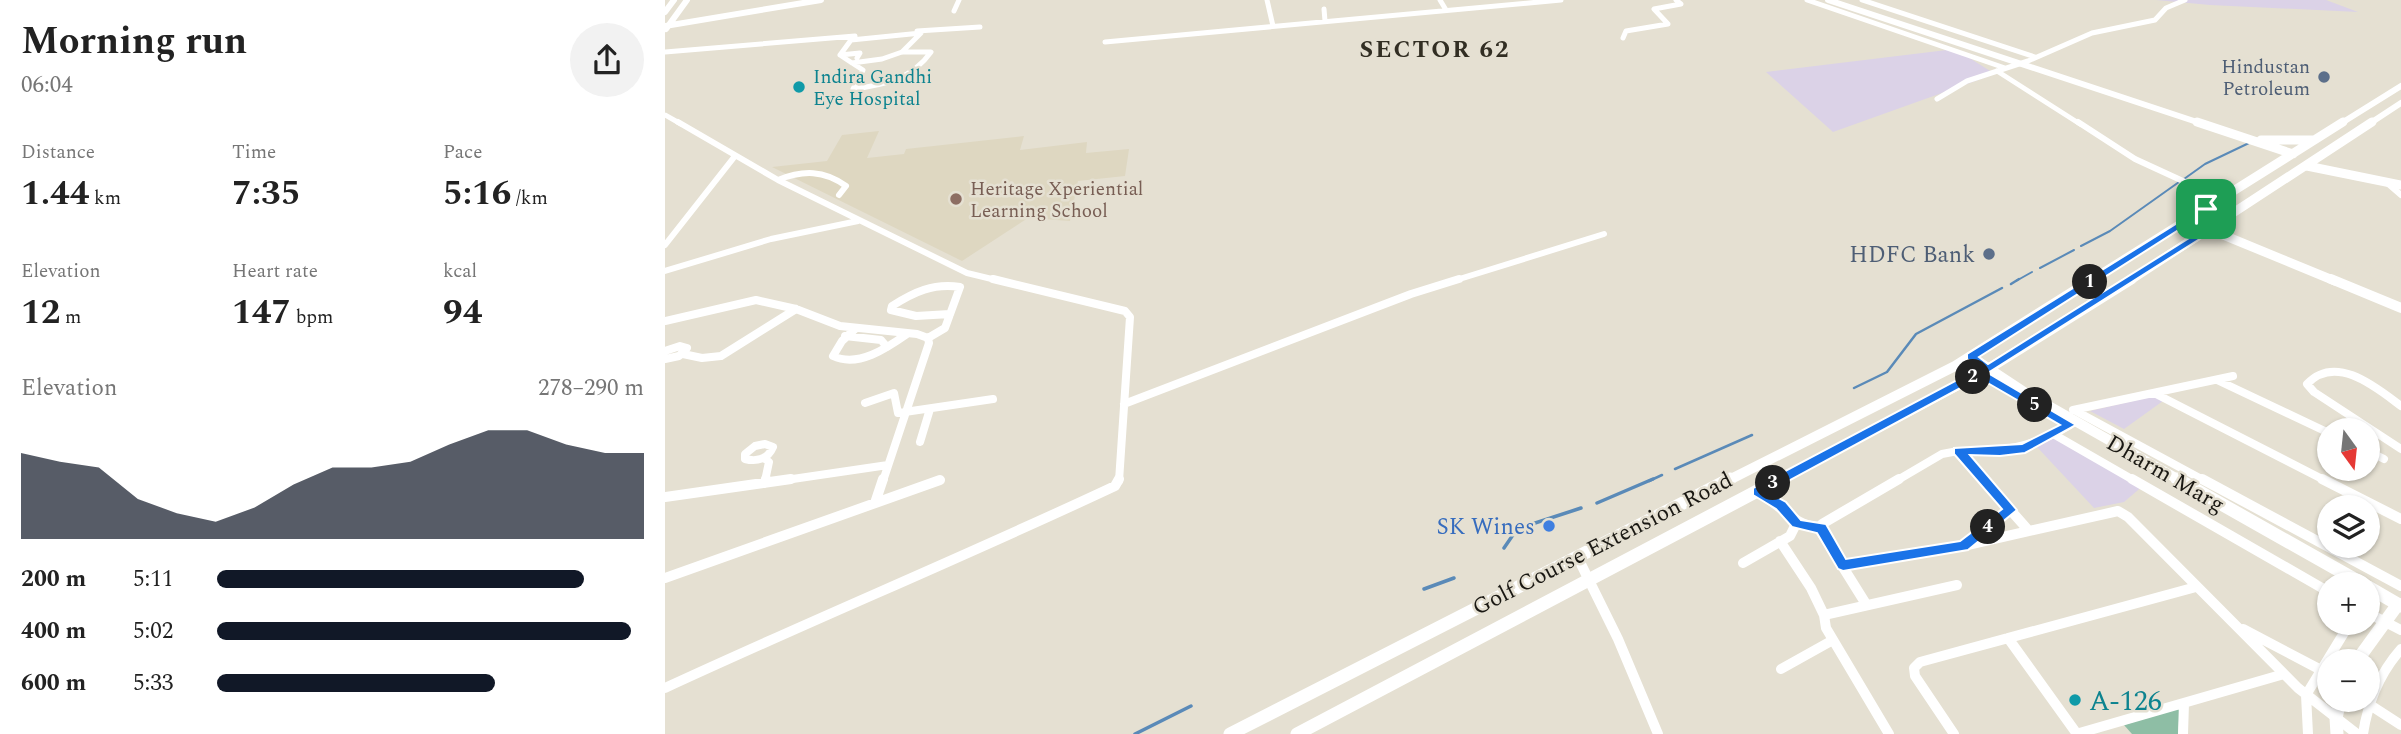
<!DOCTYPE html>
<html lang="en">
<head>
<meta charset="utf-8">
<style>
  body { margin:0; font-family:Spectral,serif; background:#f2f2f2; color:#222; height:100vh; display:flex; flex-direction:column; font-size:26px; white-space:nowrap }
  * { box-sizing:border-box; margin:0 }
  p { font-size:23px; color:#767676 }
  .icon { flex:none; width:38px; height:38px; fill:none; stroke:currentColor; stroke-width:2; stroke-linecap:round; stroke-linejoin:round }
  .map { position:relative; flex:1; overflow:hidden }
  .sheet { display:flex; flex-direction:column; background:#fff; width:665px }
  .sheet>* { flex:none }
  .needle { width:46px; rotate:165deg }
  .tools { position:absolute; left:1652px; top:418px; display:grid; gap:14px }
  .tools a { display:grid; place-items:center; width:63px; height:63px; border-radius:50%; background:#fff; box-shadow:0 2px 5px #0004; font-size:35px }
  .pin { position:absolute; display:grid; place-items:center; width:60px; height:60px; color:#fff; margin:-30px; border-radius:14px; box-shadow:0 4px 10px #0006 }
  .km { position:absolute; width:35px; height:35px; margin:-18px; border-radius:50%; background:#222; color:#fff; font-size:19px; line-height:35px; text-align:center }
  .round { display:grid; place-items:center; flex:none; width:74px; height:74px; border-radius:37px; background:#f2f2f2 }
  .headline { display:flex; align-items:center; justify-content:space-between; height:119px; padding:0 21px }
  h1 { font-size:38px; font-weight:700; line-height:52px }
  .stats { display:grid; grid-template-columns:repeat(3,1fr); gap:10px; height:119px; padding:7px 21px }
  .stats div { display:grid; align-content:center }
  .stats b { font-size:35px; font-weight:700 }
  .stats small { font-size:19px; font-weight:400 }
  .stats p { font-size:19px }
  .chart { height:196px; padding:14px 21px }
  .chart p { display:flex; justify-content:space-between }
  .chart svg { width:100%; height:126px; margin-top:7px; fill:#111827; opacity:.7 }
  ul { padding:0 21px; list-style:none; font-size:23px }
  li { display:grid; grid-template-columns:112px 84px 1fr; align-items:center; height:52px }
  li i { height:18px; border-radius:9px; background:#111827 }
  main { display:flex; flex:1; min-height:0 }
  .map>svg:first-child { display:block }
  .commercial { fill:#dbd2e7 }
  .built { fill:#ded7c1 }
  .green { fill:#8ebea5 }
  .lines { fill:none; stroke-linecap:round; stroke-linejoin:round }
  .stream-far2 { stroke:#5a8ab8; stroke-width:2 }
  .stream-far1 { stroke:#5a8ab8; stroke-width:2.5 }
  .stream { stroke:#5a8ab8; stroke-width:3.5 }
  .street-far3 { stroke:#fff; stroke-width:5 }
  .street-far2 { stroke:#fff; stroke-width:6 }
  .street-far1 { stroke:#fff; stroke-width:8 }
  .street { stroke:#fff; stroke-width:10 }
  .secondary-far3 { stroke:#fff; stroke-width:6 }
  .secondary-far2 { stroke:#fff; stroke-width:9 }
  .secondary-far1 { stroke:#fff; stroke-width:10 }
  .secondary { stroke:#fff; stroke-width:13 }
  .route { fill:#1a73e8; stroke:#fff; stroke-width:2; fill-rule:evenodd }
  .service-dot { fill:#5c6f8a; stroke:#e5e0d2; stroke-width:2.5 }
  .culture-dot { fill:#0f9aa8; stroke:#e5e0d2; stroke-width:2.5 }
  .education-dot { fill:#8d6e63; stroke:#e5e0d2; stroke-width:2.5 }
  .shop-dot { fill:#3f7fe0; stroke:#e5e0d2; stroke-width:2.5 }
  .labels { text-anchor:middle; stroke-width:5; stroke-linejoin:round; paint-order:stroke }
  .far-service-label { font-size:19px; fill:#4e5e75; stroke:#e5e0d2; text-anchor:end }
  .far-culture-label { font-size:19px; fill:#0d838f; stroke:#e5e0d2; text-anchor:start }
  .far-education-label { font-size:19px; fill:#785e54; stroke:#e5e0d2; text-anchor:start }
  .service-label { font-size:23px; fill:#4e5e75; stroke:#e5e0d2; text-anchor:end }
  .street-label { font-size:23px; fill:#1a1813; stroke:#e5e0d2 }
  .shop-label { font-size:23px; fill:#366cbe; stroke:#e5e0d2; text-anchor:end }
  .far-district-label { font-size:24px; font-weight:bold; letter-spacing:2px; fill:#322e23; stroke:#e5e0d2 }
  .near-culture-label { font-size:28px; fill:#0d838f; stroke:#e5e0d2; text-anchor:start }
</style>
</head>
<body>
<main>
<section class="sheet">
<div class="headline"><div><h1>Morning run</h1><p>06:04</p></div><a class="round"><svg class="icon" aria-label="share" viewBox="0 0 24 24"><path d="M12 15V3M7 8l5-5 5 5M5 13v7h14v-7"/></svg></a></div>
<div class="stats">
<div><p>Distance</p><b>1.44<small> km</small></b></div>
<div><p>Time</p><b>7:35</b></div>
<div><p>Pace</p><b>5:16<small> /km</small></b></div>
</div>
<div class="stats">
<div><p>Elevation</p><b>12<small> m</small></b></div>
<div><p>Heart rate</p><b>147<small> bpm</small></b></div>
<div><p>kcal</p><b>94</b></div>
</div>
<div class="chart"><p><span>Elevation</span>278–290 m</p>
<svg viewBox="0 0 160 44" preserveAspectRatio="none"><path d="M0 44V14L10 17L20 19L30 30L40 35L50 38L60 33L70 25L80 19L90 19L100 17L110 11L120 6L130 6L140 11L150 14L160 14V44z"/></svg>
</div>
<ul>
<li><b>200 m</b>5:11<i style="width:86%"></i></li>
<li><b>400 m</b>5:02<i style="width:97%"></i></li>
<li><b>600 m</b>5:33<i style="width:65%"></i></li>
</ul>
</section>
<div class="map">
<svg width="1736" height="734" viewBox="0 0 1736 734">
  <rect width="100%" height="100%" fill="#e5e0d2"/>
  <!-- commercial -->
  <path class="commercial" d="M1491,0h170l32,12 -148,-7z
    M1290,49l40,25 -162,58 -67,-60z
    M1489,396l9,5 -39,28 -34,-18z
    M1391,436l88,49 -20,17 -30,6 -57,-61z"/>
  <!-- built -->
  <path class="built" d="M214,131l-12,27 37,-4 2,-5 118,-13 -4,14 67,-8 -1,11 43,-4 -4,27 -47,5 -8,40 -42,-3 -66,43 -190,-94 55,-6 15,-26z"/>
  <!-- green -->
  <path class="green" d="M1515,707l-2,27h-46l-8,-9z"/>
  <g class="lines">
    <!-- stream-far2 -->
    <path class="stream-far2" d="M1519,179l21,-15 44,-21
      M1416,246l29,-15 69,-49
      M1375,268l34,-18
      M1351,281l16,-9"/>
    <!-- stream-far1 -->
    <path class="stream-far1" d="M1346,284l8,-5
      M1189,388l33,-16 29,-38 86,-46
      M1010,469l77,-34
      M984,481l13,-6"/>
    <!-- stream -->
    <path class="stream" d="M932,503l56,-24
      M839,548l13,-19 64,-21
      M759,589l30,-11
      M470,734l56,-28"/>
    <!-- street-far3 -->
    <path class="street-far3" d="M602,0l6,26
      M775,0l6,10
      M1142,0l198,68
      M1197,0l173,57
      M659,9l1,12
      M289,11l5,-11
      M252,31l63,-4
      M958,38l3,-7 42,-7 -14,-15 27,-5 -5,-4
      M440,42l456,-42
      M0,52l190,-16
      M175,55l20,-2 -3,5
      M187,63l11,7 -10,19c31,-4 59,-10 78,-37h-29
      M187,63l-12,-8 11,-15 70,-7 -19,19
      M187,63l30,-4 20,-7
      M1332,71l83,53
      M1272,99l30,-18 61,-20 64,-28 63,-13 11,-12 19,-8
      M0,115l16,9"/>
    <!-- street-far2 -->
    <path class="street-far2" d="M13,122l100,58 189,93 33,8
      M1413,122l57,37 87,40
      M113,180c25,-10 46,-10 68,6l-7,9
      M1721,182l15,13
      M0,245l70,-89
      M0,271l106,-32 87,-18
      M788,281l151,-47"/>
    <!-- street-far1 -->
    <path class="street-far1" d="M328,279l132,32 5,6 -11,164
      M0,321l91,-21 40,9 44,17 77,8 11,4 1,5 -46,138
      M190,329l-13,12 -9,15c25,12 54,-8 74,-22
      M180,336l36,4 6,7
      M263,338l17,-10 15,-41c-27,-4 -46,5 -68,19l-1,4 25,6 34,-2
      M0,351l15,-5 7,2 -8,8 -14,3
      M18,354l19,4 19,-2 75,-47
      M1552,380l112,53
      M1489,393l172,88
      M200,403l29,-10 4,20 95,-14
      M459,404l287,-110 48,-15
      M1736,406c-24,-18 -65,-53 -94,-22l7,8 87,57
      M1408,410l160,-34
      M1409,410l131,71
      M1390,435l80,46
      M255,442l10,-33
      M100,444l8,3c-5,12 -16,15 -28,12v-5l10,-8z
      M1293,451c42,2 76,-4 112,-26
      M1703,451l16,8
      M99,458l5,4 -4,19
      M114,481l109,-16
      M1231,481l46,-27 16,-3 26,30"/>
    <!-- street -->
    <path class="street" d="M1318,479l46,52
      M1467,479l197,113
      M1537,479l199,107
      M1657,479l79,40
      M100,483l1,-4
      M1092,492c24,12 38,36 64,35
      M0,497l126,-18
      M210,503l8,-24
      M1115,541l31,47 13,27
      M1300,544l45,-34
      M912,556l41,83 40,95
      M1078,563l47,-27 6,-12
      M1178,565l120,-19 155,-35 10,6 170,171 59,46
      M0,578l275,-98
      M1201,604l-45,-72 1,-8 77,-45
      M1703,613l33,17
      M1578,629l78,41
      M1343,638l69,96
      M1116,669l52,-29
      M0,688c149,-69 301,-132 450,-202l4,-7
      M1702,703l34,22
      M1224,734l-63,-106 -2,-13 133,-30
      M1289,734l-39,-58 -1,-8 6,-6 276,-75
      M1411,734l208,-60
      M1518,734l1,-31
      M1643,734l-2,-39 44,-72
      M1698,734c5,-33 16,-60 38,-85"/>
    <!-- secondary-far3 -->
    <path class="secondary-far3" d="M1163,0l375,124
      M0,12l9,-12
      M0,26l156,-26
      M1,29l21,-29
      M1675,124l61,-38
      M1704,124l32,-21"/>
    <!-- secondary-far2 -->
    <path class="secondary-far2" d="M1532,122l96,32
      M1596,140h53
      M1642,166l94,19
      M1546,230l124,51
      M1425,281l253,-159
      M1464,281l243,-159"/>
    <!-- secondary-far1 -->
    <path class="secondary-far1" d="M1666,279l70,29
      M1306,357l53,35 157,89
      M1297,362l42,25
      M1062,481l228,-115 138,-87
      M1112,481l211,-112 144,-90"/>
    <!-- secondary -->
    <path class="secondary" d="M1512,479l186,105
      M1703,587l33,19
      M1691,662l42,-58
      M565,734l500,-255
      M632,734l483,-255
      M1672,734l-1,-16 4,-18"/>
  </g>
  <!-- route -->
  <path class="route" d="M1538,207h7l23,11 -245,155 88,52 -51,28 -25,3 -30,-1 47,55 -49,40 -125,21 -5,-2 -21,-36 -25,-6 -16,-18 -23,-14v-7l227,-120 -13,-9v-5zM1542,212l14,6 -233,146 -9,-7zM1314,378l81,47 -38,19 -68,4v6l48,55 -42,32 -114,18 -20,-35 -25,-4 -15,-18 -18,-10z"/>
  <!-- markers -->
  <g class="service-dot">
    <circle cx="1659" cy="77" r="7"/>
    <circle cx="1324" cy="254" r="7"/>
  </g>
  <g class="culture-dot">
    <circle cx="134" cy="87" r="7"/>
    <circle cx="1410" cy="700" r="7"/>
  </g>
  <circle class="education-dot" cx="291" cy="199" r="7"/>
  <circle class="shop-dot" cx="884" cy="526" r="7"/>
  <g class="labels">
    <!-- far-service labels -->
    <g class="far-service-label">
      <text x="1645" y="73">Hindustan<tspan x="1645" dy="22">Petroleum</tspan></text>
    </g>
    <!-- far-culture labels -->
    <g class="far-culture-label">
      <text x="148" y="83">Indira Gandhi<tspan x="148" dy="22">Eye Hospital</tspan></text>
    </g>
    <!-- far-education labels -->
    <g class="far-education-label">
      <text x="305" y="195">Heritage Xperiential<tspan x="305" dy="22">Learning School</tspan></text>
    </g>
    <!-- service labels -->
    <g class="service-label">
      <text x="1310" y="262">HDFC Bank</text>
    </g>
    <!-- street labels -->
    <g class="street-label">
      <text transform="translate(1501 473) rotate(30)" y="8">Dharm Marg</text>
      <text transform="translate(937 543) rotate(-27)" y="8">Golf Course Extension Road</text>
    </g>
    <!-- shop labels -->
    <g class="shop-label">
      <text x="870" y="534">SK Wines</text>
    </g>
    <!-- far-district labels -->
    <g class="far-district-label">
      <text x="770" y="57">SECTOR 62</text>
    </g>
    <!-- near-culture labels -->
    <g class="near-culture-label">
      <text x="1424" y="710">A-126</text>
    </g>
  </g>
</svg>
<div class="tools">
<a><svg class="needle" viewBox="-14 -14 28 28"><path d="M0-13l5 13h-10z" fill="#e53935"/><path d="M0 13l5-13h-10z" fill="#767676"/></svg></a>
<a><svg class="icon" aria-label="layers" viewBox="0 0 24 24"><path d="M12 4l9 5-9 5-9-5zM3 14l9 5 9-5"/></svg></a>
<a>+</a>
<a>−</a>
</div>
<div class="pin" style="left:1541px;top:209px;background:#1e9e55"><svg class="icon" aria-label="arrive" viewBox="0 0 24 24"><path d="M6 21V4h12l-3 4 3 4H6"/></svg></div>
<b class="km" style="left:1425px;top:282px">1</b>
<b class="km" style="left:1308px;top:377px">2</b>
<b class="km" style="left:1108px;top:483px">3</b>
<b class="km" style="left:1323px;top:527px">4</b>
<b class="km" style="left:1370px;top:405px">5</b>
</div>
</main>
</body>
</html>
